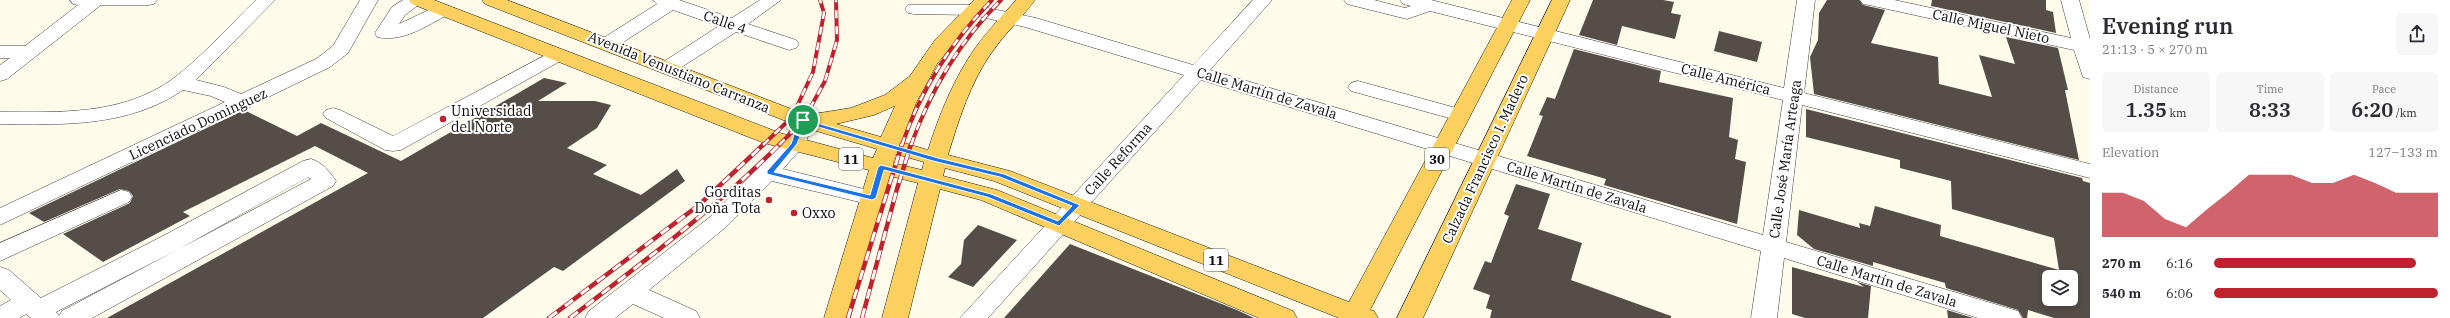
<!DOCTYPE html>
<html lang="en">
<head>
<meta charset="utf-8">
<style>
  body { margin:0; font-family:"IBM Plex Serif",serif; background:#f7f7f7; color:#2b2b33; height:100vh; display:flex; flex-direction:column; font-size:15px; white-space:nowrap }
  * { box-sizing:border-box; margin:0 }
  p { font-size:13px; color:#7c7c81 }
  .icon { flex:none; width:22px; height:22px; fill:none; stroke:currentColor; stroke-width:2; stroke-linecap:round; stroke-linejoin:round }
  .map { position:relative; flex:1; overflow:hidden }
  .sheet { display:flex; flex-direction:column; background:#fff; width:360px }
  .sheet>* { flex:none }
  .fabs { position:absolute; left:2042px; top:270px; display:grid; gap:8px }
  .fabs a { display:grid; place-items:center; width:36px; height:36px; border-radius:6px; background:#fff; box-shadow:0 2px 6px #0003; font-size:20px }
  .pin { position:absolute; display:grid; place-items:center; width:34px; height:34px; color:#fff; margin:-17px; border:2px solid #fff; border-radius:50%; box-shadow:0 1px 4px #0007 }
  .round { display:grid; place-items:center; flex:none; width:42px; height:42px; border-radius:6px; background:#f7f7f7 }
  .headline { display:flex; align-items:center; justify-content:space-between; height:68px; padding:0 12px }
  h1 { font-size:22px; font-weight:600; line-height:30px }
  .figures { display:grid; grid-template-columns:repeat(3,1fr); gap:6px; height:68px; padding:4px 12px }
  .figures div { display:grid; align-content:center; border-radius:6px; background:#f7f7f7; text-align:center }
  .figures b { font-size:20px; font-weight:600 }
  .figures small { font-size:11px; font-weight:400 }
  .figures p { font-size:11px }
  .chart { height:112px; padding:8px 12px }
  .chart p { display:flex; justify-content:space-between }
  .chart svg { width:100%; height:72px; margin-top:4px; fill:#be222e; opacity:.7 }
  ul { padding:0 12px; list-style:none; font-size:13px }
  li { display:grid; grid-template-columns:64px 48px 1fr; align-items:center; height:30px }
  li i { height:10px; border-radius:5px; background:#be222e }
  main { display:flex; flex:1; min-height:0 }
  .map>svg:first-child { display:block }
  .building { fill:#554d48; fill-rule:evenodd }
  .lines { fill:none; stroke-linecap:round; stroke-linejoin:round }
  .minor-casing { stroke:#3f3f3f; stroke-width:1 }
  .major-casing { stroke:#1d1d1d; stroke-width:1 }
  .minor { fill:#fff; fill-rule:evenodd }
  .major { fill:#fbd05f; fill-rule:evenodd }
  .rail-far1-casing { stroke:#be222e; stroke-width:4 }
  .rail-casing { stroke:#be222e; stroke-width:4.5 }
  .rail-far1 { stroke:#fff; stroke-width:2.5; stroke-dasharray:8; stroke-linecap:butt }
  .rail { stroke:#fff; stroke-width:3; stroke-dasharray:10; stroke-linecap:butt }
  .route { fill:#1a73e8; stroke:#fff; fill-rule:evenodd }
  .poi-dot { fill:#be222e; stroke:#fff; stroke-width:1.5 }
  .labels { text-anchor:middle; stroke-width:4; stroke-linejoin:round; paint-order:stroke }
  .shield { fill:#fff; stroke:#555; stroke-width:1 }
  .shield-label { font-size:13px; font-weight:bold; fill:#0c0c0c }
  .street-label { font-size:14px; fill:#0c0c0c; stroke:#fff }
  .poi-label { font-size:14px; fill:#0c0c0c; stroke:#fff; text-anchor:start }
</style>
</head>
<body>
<main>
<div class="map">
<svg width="2090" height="318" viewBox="0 0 2090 318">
  <rect width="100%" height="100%" fill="#fffbeb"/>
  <!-- building -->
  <path class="building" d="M1593,0h70l11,2 -3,11 10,2 -6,24 -53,-13 -5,19 -38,-10z
    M1827,0h32l4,5 22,5 -14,33 67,14 1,27 53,13 -13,-42 36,9 -9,-27 52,11 10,42h-3l14,70 -265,-66 -4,-37 8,-17 1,-27z
    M1932,0h114v10l7,2 3,21 -125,-27z
    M1719,31l43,11 -5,20 -43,-11z
    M1574,49l87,22 -2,11 74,16 -4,39 9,3 -3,19 11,3 -9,62 -133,-39 2,-6 -79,-23 16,-40 -4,-1 8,-18 8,2z
    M544,78l23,5 -29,18h57l16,4 -14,23 -30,20 40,17 -14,9 48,21 36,-26 8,12 -122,90 -9,-4 -71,51h-376l261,-145 -53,-27 -132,66 7,4 -87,46 -40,-28 67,-31 3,-7 -4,-5 -9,-2 -76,33 -15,-9 215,-103 53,26 24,-13 80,38z
    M1806,109l276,69 1,3 7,2v135h-36l-26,-8 -1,8h-4l-5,-8 -72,-22 -1,-5 -72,-21v4l-59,-17 -17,-14 2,-25 61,18 -1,-5 11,3 5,-20 66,19 -1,11 119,34 -5,-32 -102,-29 -1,-28 -51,-13v-8l-94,-23zM2049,277h22v22h-22z
    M1516,184l34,10 -12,35 44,14 -11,37 100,36v2h-181l2,-8 -6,-2 4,-13 -17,-6 12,-28 6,2 18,-47 -5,-2z
    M978,225l39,15 -44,47 -25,-10 13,-13 3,-24z
    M1070,244l167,66 17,8h-250z
    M1792,267l72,20 -7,-5 14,4 -3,32h-63l-13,-4z
    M1947,310l26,8h-25z"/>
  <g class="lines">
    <!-- minor casing -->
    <g class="minor-casing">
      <path id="minor" d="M70,0h87l-3,4 -6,1h-47l-94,74 -7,2v-16l10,-7h-10v-12h25l53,-41 -5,-1z
        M256,0h19l-79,80 28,7 17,7 75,-35 17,-13 27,-46h18l-30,53 -18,14 -76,37 -3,3 -8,2 -243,116v-17l225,-106 -14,-6 -28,-6c-54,37 -120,35 -183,34v-12c59,0 123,4 174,-34 30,-23 55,-52 82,-78z
        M403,0h22l-20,15 -6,9 38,-18h12l3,4 -3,4c-21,11 -46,29 -72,23l-2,-4 17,-26z
        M653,0h26l53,18 28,-18h21l-33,24 48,16 3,4 -3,4 -7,2 -53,-18 -62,40 -7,2 -7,-2 -3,-4 3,-4 59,-38 -46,-16 -59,38h-14l-3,-4 3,-4 57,-36z
        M1253,0h19l-62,70 553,165 20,-135 -353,-89 -23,8 -60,-15 -3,-4h30l31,8 6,-2 -8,-2 -3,-4h31l353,88 13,-88h18l-11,93 286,71v14l-288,-73 -16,137 232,69 4,7h-44l-194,-60 -7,60h-26l10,-67 -560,-171 -213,238h-28l224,-243 -159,-48 -52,-12 -59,-1 -6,-1 -3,-4 3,-4h65l63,13 157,47z
        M1860,0h34l177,38 -10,-38h18l11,39v40l-7,-2 -9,-27 -205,-45 -6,-1z
        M557,49l7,2 3,4 -3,4 -163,91 -8,1 -8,-1 -59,-32 -3,-4 3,-4 7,-2 7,2 53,26z
        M1358,81l109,30 3,4 -3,4 -7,2 -109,-30 -3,-4 3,-4z
        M803,115l7,2 4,4 -9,23 -22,25 97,24 4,5 -4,5 -8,2 -100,-24 -46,46 -77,63 47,21 4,7h-36l-31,-14 -18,14h-30l4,-7 121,-94 74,-75 12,-25z
        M311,159c11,3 19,13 25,22l-3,5 -241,132h-61l-5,-4 -7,4h-19v-12l11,-6 -11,-10v-23l9,3 32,28 120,-61 142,-76zM308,177l3,2 -249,132 -3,5 -3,-4 123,-63z
        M121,190l8,2 3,5 -3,5 -129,59v-18z"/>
    </g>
    <!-- major casing -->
    <g class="major-casing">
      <path id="major" d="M409,0h25l346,133 93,25 4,-9 -81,-24 -311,-121 -3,-4h25l300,115 44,-7 34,-13 25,-19 25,-36 39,-40h19l-36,39 -20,25 -21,39 -15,39 27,8c12,-37 26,-72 48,-103 12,-17 27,-32 40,-47h19c-13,18 -30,33 -43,52 -22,31 -33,67 -44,103l62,16 339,131 163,-302h18l-160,310 4,1 4,7h-39l-345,-137 -49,-13 -2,8 54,14 296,121 4,7h-38l-278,-118 -41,-11 -32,129h-26l36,-135 -28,-7 -40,142h-26l45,-148 -105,-27 -352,-139zM895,106l-14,31 -45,-13 38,-9zM896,154l28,8 -2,8 -29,-7z
        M1552,0h18l-147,318h-26z"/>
    </g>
    <!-- minor -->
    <use href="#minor" class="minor"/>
    <!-- major -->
    <use href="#major" class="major"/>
    <!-- rail-far1 casing -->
    <g class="rail-far1-casing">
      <path id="rail-far1" d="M763,145l29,-28 21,-45 11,-59 -4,-13
        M779,145l24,-24 22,-40 12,-41 -1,-40
        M902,145c19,-56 49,-103 90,-145
        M911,145c20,-56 48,-103 90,-145"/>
    </g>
    <!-- rail casing -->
    <g class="rail-casing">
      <path id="rail" d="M549,318l150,-113 65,-61
        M570,318c73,-56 146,-110 210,-174
        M848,318l54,-174
        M862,318l35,-129 14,-45"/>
    </g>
    <!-- rail-far1 -->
    <use href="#rail-far1" class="rail-far1"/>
    <!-- rail -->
    <use href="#rail" class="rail"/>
  </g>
  <!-- route -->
  <path class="route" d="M803,119l135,39 66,16 76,31 -21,21 -72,-29 -103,-27 -8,28 -4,2 -105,-26v-3l24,-27 8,-24zM805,123l128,38 67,16 72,29 -14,15 -67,-27 -110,-29 -3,2 -8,28 -96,-23 23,-28z"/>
  <!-- markers -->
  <g class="poi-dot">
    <circle cx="443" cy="119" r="4"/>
    <circle cx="769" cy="200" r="4"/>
    <circle cx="794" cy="213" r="4"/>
  </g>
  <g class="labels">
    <!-- shield labels -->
    <g class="shield">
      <rect x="839" y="148" width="24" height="22" rx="3"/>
      <rect x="1425" y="148" width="24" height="22" rx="3"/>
      <rect x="1204" y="249" width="24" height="22" rx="3"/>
    </g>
    <g class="shield-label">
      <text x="851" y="164">11</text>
      <text x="1437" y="164">30</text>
      <text x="1216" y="265">11</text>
    </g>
    <!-- street labels -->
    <g class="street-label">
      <text transform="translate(725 22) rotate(19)" y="5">Calle 4</text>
      <text transform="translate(1991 26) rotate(12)" y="5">Calle Miguel Nieto</text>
      <text transform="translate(679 72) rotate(22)" y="5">Avenida Venustiano Carranza</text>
      <text transform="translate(1726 79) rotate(14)" y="5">Calle América</text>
      <text transform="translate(1267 93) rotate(17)" y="5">Calle Martín de Zavala</text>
      <text transform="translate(198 124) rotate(-25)" y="5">Licenciado Dominguez</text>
      <text transform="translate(1118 159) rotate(-48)" y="5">Calle Reforma</text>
      <text transform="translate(1485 159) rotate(-65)" y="5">Calzada Francisco I. Madero</text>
      <text transform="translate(1785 159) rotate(-82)" y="5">Calle José María Arteaga</text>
      <text transform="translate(1577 187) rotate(17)" y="5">Calle Martín de Zavala</text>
      <text transform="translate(1887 281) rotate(17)" y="5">Calle Martín de Zavala</text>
    </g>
    <!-- poi labels -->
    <g class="poi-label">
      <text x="451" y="116">Universidad<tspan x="451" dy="16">del Norte</tspan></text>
      <text x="761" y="197" text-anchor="end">Gorditas<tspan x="761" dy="16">Doña Tota</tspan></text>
      <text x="802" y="218">Oxxo</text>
    </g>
  </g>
</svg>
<div class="fabs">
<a><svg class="icon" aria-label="layers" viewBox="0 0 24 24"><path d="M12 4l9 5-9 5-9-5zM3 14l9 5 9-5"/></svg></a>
</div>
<div class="pin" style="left:803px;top:120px;background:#1e9e55"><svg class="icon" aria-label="arrive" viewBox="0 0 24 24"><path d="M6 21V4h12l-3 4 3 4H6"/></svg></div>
</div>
<section class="sheet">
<div class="headline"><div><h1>Evening run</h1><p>21:13 · 5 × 270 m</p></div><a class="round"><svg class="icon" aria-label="share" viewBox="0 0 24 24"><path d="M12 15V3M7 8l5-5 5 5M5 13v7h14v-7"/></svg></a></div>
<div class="figures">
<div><p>Distance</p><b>1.35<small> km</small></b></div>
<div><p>Time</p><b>8:33</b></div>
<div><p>Pace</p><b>6:20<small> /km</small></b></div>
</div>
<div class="chart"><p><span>Elevation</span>127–133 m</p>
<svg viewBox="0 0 160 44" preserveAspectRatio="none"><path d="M0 44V17L10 17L20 22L30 33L40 38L50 27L60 17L70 6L80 6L90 6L100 11L110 11L120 6L130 11L140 17L150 17L160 17V44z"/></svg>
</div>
<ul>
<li><b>270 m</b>6:16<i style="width:90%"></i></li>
<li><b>540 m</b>6:06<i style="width:100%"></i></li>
</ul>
</section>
</main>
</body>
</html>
